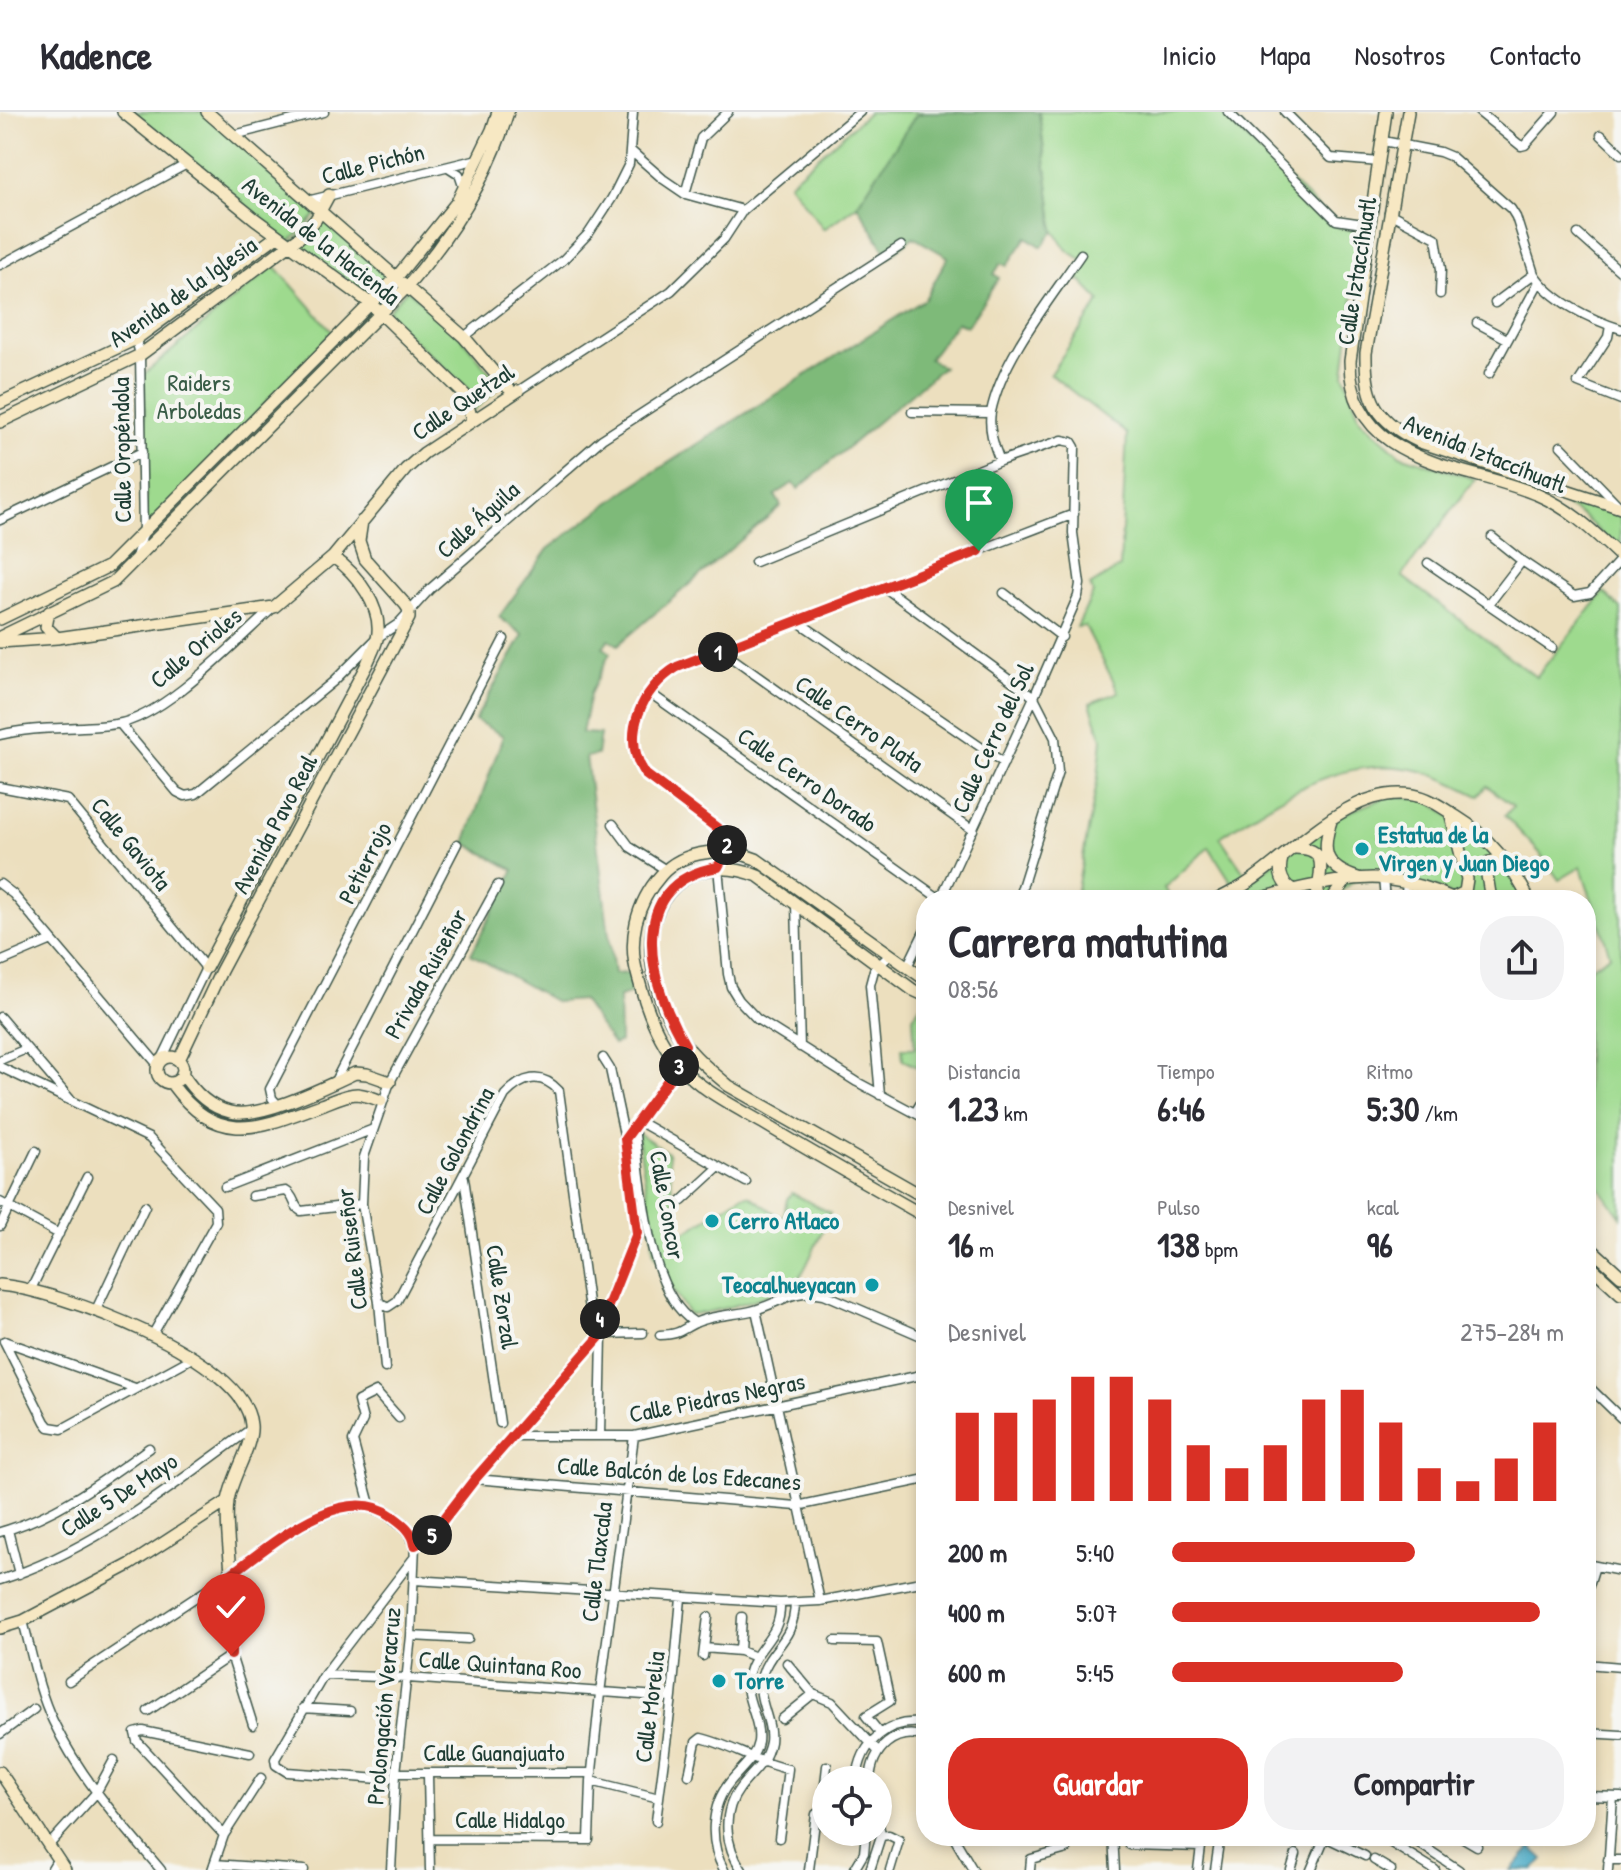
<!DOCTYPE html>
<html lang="es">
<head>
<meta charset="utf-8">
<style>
  body { margin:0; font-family:"Patrick Hand",sans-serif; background:#f2f2f3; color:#2b2b33; height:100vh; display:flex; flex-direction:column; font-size:30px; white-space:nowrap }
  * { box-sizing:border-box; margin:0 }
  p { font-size:26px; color:#7c7c81 }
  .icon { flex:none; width:44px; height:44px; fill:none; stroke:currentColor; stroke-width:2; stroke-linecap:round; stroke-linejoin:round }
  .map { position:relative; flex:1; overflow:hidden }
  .drawer { position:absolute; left:916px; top:778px; width:680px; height:956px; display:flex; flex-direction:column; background:#fff; border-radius:32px; box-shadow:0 4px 12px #0003 }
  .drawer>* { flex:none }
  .tools { position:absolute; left:812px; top:1654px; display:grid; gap:16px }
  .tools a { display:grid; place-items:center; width:80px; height:80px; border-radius:50%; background:#fff; box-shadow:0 4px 12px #0003; font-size:40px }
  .pin { position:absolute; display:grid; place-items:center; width:68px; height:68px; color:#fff; margin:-82px -34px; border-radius:50% 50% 50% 0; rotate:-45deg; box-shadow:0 0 8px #0007 }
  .pin .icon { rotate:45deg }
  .km { position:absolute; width:40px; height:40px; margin:-20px; border-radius:50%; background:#222; color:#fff; font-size:22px; line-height:40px; text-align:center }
  .round { display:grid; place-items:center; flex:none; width:84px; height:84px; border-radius:32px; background:#f2f2f3 }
  .headline { display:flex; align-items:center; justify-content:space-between; height:136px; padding:0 32px }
  h1 { font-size:44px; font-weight:800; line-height:60px }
  .stats { display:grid; grid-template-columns:repeat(3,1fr); gap:12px; height:136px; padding:8px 32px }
  .stats div { display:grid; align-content:center }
  .stats b { font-size:34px; font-weight:800 }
  .stats small { font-size:22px; font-weight:400 }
  .stats p { font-size:22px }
  .chart { height:224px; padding:16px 32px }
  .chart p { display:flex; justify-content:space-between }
  .chart svg { width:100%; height:144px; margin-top:8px; stroke:#d93025; stroke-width:6 }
  .primary-button { display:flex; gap:16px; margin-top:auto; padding:16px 32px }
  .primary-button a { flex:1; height:92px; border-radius:32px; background:#d93025; color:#fff; font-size:32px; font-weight:800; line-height:92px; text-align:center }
  .primary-button a+a { background:#f2f2f3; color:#2b2b33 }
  ul { padding:0 32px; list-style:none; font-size:26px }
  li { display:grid; grid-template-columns:128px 96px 1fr; align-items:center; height:60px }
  li i { height:20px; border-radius:10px; background:#d93025 }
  header { display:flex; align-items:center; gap:48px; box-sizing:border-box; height:112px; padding:0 40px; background:#fff; border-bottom:2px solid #e1e1e2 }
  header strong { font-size:38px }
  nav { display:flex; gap:44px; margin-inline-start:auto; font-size:28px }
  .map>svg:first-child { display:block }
  .green { fill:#9eda8e; stroke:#5e8c61; stroke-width:2 }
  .forest { fill:#7eba79; stroke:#4e7c56; stroke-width:2 }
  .water { fill:#45a8c4; stroke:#32727c; stroke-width:2 }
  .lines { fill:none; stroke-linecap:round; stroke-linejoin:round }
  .street-casing { stroke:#3e5549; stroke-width:11 }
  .secondary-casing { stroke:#3e5549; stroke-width:14 }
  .street { stroke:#fff; stroke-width:8 }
  .secondary { stroke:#f7e8c3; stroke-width:11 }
  .route-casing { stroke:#fff; stroke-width:16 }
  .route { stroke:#d93025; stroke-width:10 }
  .culture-dot { fill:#0f9aa8; stroke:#f6f6f2; stroke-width:3 }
  .labels { text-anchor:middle; stroke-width:8; stroke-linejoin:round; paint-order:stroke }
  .street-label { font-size:24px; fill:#1f3d34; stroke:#f6f6f2 }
  .park-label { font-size:24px; fill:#385c46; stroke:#f6f6f2 }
  .culture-label { font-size:24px; font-weight:bold; fill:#0d838f; stroke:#f6f6f2; text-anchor:start }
</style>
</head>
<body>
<header>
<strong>Kadence</strong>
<nav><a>Inicio</a><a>Mapa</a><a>Nosotros</a><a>Contacto</a></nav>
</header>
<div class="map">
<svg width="1621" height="1758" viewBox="0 0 1621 1758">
  <rect width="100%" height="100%" fill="#f6f6f2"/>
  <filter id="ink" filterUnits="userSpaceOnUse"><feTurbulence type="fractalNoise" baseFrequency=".0125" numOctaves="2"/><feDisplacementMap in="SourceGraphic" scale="16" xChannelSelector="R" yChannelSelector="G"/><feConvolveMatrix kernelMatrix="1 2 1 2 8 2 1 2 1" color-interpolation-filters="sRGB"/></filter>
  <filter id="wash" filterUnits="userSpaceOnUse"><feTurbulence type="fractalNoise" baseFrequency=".006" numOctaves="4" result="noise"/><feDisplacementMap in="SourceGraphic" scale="32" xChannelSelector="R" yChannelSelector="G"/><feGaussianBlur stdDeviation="1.8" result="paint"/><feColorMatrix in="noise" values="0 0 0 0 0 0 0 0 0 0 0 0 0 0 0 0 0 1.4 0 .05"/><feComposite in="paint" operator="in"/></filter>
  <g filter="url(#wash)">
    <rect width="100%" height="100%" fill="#ecdfbe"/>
    <!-- green -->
    <path class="green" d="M133,0h71l114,101 -29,30z
      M869,0h59l-12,4 -59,89 -33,24 -35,-46z
      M1039,0h181l118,115 23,5 -17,142 16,45 40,36 75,24 -73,97 134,101 68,-85 17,17v608l-26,-35 -9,-23v-188l24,-16 -29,-88 -22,13 -20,-28 -34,-36 8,-10 -26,-20 -8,10c-19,-9 -40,-21 -62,-26 -74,-17 -139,29 -197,67l26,38 -14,8 -23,-36 -45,41 7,12h-96l23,-123 4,-38 -12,-36 29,-11 -34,-66 -8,1 16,-34 -3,-7 30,-19 7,-133 -77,-60 50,-73 -26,-27 11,-12 -18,-12 -13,-19z
      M320,104l74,62 -24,24 -79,-57z
      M272,155h4l57,65 -187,197 -2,-155z
      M407,177l55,49 37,46 -1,5 -24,22 -2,-14 -6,-10 -81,-73z
      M1550,380l71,24v36l-38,-36 -35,-22z
      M1392,683l37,5 75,59 25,41h-71l-21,-12 -80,-9 -27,21h-105l108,-82z
      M926,885v74l-23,-11 -1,-12h13l-2,-31z
      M637,1020l31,21 9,80 10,-2 55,-35 7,-1 34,24 4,-20 5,-6 38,20c-6,13 -25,60 -33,68 -18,14 -86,33 -108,33l-20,-30 -16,-34 -1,-28z"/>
    <!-- forest -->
    <path class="forest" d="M928,0h111l15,119 -12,16 -15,-10 -20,29 -6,-3 -7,11 5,4 -32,48 -10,-4 -28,37 14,8 -145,122 -5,-6 -18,12 6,11 -163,139 -9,-6 -6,8 7,6 -20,41 -8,39 18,1 -3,21 -11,2 28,217 15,-1 4,20 -14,4 1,45 -7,3 -31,-45 -26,2 -85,-48 43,-84 -49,-27 38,-107 -28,-16 48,-85 -24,-18 49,-68 84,-63 293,-187 23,-42 -35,-20 -24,20 -32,-52 59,-90z"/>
    <!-- water -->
    <path class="water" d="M1531,1735l13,12 -10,11h-23z"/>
  </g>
  <g filter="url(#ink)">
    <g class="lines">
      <!-- street casing -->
      <g class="street-casing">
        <path id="street" d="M1228,0l108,108 34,5
          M1285,0l46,46 49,4
          M1479,0l42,34 4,-1 29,-33
          M234,23l90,-23
          M1601,23l20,19
          M1383,29l57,11 12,5 59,52 5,8 18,57c17,27 58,46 87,55
          M631,39l32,28 22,15 58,16
          M448,55l11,7 5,15
          M685,82l16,-56 27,-26
          M307,89l171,-42
          M1389,101l47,25 5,31 -1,25
          M1578,122l43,38
          M0,153l187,-101
          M1495,191l39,-29
          M1477,211l30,16
          M1610,214l-2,11 -30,46 43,17
          M464,225l99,-77 26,-27 23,-35 17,-34 4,-52
          M136,227l4,16 3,179 -7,23
          M1489,262l50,-92
          M518,279l153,-100 53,-52 19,-29 117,-98
          M912,300l79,1
          M1561,334l59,61
          M1000,349c-6,-15 -12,-32 -9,-49 11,-54 59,-112 90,-158
          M0,408l142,-68
          M1492,425l30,24 52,35 16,-3 31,-34
          M755,450l245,-101 62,-21 10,2 3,5 -2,86 7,51 -2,12 -44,101 -94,203
          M1428,451l124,85
          M884,475l150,110 21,41 3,34 -40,128
          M1004,481l58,44
          M1489,492l33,-43
          M797,509l207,142
          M722,539l251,179
          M650,581l290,206
          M120,612l57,68 8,4 11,-2 138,-113 43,-43 21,-14 32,-35 172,-150 299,-193
          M0,623c38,-10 78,-5 116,-11 48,-6 120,-83 157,-116
          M0,675l68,13 138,168 -44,91
          M613,712l17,23 36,23
          M1383,766l2,22
          M0,772l13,10 145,171
          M1405,788l2,-16
          M796,792l4,143
          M0,850l52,-22
          M907,855l19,-39
          M0,905l70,82
          M0,948l26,-11
          M0,955l149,71 66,70 1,14 -63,112
          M334,971l123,-239
          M880,983l-10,-110 4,-15 16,-15
          M278,993l-6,-7 -2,-9 234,-450
          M915,1001l11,-19
          M926,1007l-69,-37 -100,-63 -18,-19 -8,-13 -3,-13 -10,-107c8,-14 11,-21 3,-36l-76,-57c-25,-38 -4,-85 32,-107l397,-153
          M638,1009l108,61
          M637,1011l42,-58
          M634,1016c8,55 12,164 61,195
          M464,1066l36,245
          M225,1075l146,-57
          M252,1084l34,-5c9,5 7,16 15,20l61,-7
          M682,1089l37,-34
          M0,1090l59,32
          M0,1114l36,-75
          M30,1179l57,-114
          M379,1190l9,5 9,-6 108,-206c17,-18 36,-24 54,-4l30,219 5,9 4,2 4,13 -2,102
          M756,1198l64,291
          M95,1200l50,-106
          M598,1209l6,-5 32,-77 1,-12 -12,-88 -15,-70 -7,-11
          M660,1223c21,-1 19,-4 35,-12 16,-8 39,-8 56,-12 29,-7 40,-23 73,-17l102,44
          M4,1229l41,81 4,5 13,2 132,-72
          M4,1229l131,47
          M385,1256l-6,-66 -17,-98 2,-47 26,-75 108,-197
          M1586,1272l35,34
          M513,1324h121l292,-62
          M475,1367l322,27 129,-27
          M370,1393l-17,-64 10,-21 -5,-19 18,-9 23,26
          M8,1418l11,44
          M0,1420c55,-15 103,-51 149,-84
          M1586,1452l35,7
          M231,1462v81l22,70
          M0,1468c95,-30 171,-94 251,-151
          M414,1468l366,23 40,-2 106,-20
          M1586,1483l9,-29
          M23,1509c9,33 15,69 30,100 27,57 68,102 108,149
          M411,1524l57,3
          M835,1529l42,1 13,59 -24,15 14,17
          M704,1536l36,3 15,6
          M740,1539l2,-34
          M703,1544l5,-39
          M787,1551l26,31 19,8 46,49
          M1586,1552l35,3
          M324,1563l84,3 264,19
          M69,1569l162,-107
          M303,1596l47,3
          M148,1599l83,-56
          M782,1607l31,-25
          M1586,1621l35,2
          M0,1622l34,-25
          M396,1661h196
          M428,1663l2,95
          M689,1663l7,-33 5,-4c30,7 56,25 87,31l-9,69
          M380,1667l-93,-7 -11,-7 -1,-6 49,-84 89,-116
          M857,1668c3,-38 32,-63 69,-56
          M870,1668c2,-31 24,-53 56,-43
          M591,1669l68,17
          M1586,1684l35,1
          M656,1709l16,-124 9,-99
          M224,1723l-87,-94 -2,-8 8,-2 107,22
          M881,1724l8,-1 10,5 -9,30
          M953,1724l20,34
          M1113,1724l2,34
          M1380,1724l55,34
          M1408,1724l51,34
          M1460,1724l17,10
          M431,1727l158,1 2,-59 9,-88 34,-257
          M1129,1733l72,2 -3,23
          M48,1734l48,-53 18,-33
          M1374,1748l17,10
          M1608,1748h13
          M214,1752l90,6
          M51,1758l6,-10
          M212,1758l12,-35 37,-57
          M391,1758l5,-97 15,-137 4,-91 15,-8 45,-58 127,-145 41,-1
          M724,1758c-15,-27 -14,-64 6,-88 10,-13 25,-23 28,-40 3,-24 -15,-43 -10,-67 7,-29 34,-38 32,-72
          M742,1758c-17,-24 -21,-57 -2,-82 12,-16 26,-24 30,-46 3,-23 -15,-43 -8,-67 9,-29 32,-33 33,-72
          M809,1758l7,-56 6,-3 5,-45
          M854,1758l10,-17 2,-21
          M870,1758l11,-34 -3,-19
          M1030,1758l1,-11 36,-10
          M1215,1758l5,-34
          M1291,1758l5,-16
          M1311,1758l14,-33 40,19
          M1608,1758l5,-73"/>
      </g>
      <!-- secondary casing -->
      <g class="secondary-casing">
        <path id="secondary" d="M123,0l132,107 115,84 95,92 7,25
          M207,0l257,225c9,10 43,53 50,56
          M1386,0l-36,249c0,105 116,103 188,134 33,14 57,38 83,62
          M1408,0l-42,241c-1,47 11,69 54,89l201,66
          M0,291l136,-64 141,-103
          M0,310l140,-67 165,-122 11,-14 13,-24
          M49,500l-3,15 11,11
          M0,507l109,-53 287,-288 61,-76 35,-72 6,-18
          M0,525l113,-55 294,-295c44,-51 82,-110 101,-175
          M0,530l57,-4 217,-31 59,-50 73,-88 18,-16 94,-62
          M1450,700l17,67 -2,13 -12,6
          M1332,706c-11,32 -9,49 26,60
          M1295,736c39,0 22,29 22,52
          M1282,746c-4,15 -1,27 14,33l1,9
          M1217,788c10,-6 22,-11 32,-18 47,-32 102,-97 164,-87 17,3 30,13 44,22 30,18 57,51 72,83
          M1256,788c29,-9 100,-26 129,-21 24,3 50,11 72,21
          M1331,788l14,-18
          M1491,788l-5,-31 3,-7 15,-3
          M206,856l161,-304c3,-8 8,-16 10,-25 7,-30 -20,-66 -44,-82
          M926,868l-170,-121c-30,-12 -72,-10 -95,16 -25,28 -34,66 -23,102 8,31 19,62 40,87 22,26 56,42 85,59 53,32 108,63 163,94
          M926,884l-13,-6 -155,-114c-58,-23 -109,10 -107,75 1,24 9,50 20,71 13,27 35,45 58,64l197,112
          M157 958a13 13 0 1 1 26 0a13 13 0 1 1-26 0Z
          M179,948l42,-89 188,-353v-8l-4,-6 -40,-45 -6,-18 3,-20
          M182,961c11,18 26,34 48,39 29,8 97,-26 125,-39l12,1 23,8
          M171,971c47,64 86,46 150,22 11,-4 25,-11 36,-11 8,1 17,4 24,7
          M1586,1132l35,32
          M1586,1150l35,32
          M0,1173c58,5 246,73 251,140 2,21 -20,53 -23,76 -3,23 2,50 3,73
          M231,1462c39,-28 113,-94 161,-58 11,8 21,15 23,29
          M0,1516l23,-7 108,-57 97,-63
          M0,1660l65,98"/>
      </g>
      <!-- street -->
      <use href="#street" class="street"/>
      <!-- secondary -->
      <use href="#secondary" class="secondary"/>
    </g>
  </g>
  <g class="lines" filter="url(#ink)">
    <!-- route casing -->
    <g class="route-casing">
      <path id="route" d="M231,1543v-81c39,-28 112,-94 161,-58 11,8 21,15 23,29l15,-8 45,-58 127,-145 -4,-13 6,-5 33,-83 -12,-94 54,-74 -8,-11 4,-6 10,-3c-36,-59 -63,-162 33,-178 8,-14 11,-21 3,-36l-76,-57c-25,-38 -4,-85 32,-107l302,-116"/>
    </g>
    <!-- route -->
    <use href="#route" class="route"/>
  </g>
  <!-- markers -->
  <g class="culture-dot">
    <circle cx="1362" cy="737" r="8"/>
    <circle cx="712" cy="1109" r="8"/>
    <circle cx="872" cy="1173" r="8"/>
    <circle cx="719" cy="1569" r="8"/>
  </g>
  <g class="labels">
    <!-- street labels -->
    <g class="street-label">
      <text transform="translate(373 52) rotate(-14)" y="8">Calle Pichón</text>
      <text transform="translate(321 129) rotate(38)" y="8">Avenida de la Hacienda</text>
      <text transform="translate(1357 159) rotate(-81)" y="8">Calle Iztaccíhuatl</text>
      <text transform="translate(183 180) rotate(-35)" y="8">Avenida de la Iglesia</text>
      <text transform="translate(463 290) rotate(-34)" y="8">Calle Quetzal</text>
      <text transform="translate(122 338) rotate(-91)" y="8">Calle Oropéndola</text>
      <text transform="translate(1485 342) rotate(22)" y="8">Avenida Iztaccíhuatl</text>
      <text transform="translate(478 408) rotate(-42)" y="8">Calle Águila</text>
      <text transform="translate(196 536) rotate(-40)" y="8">Calle Orioles</text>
      <text transform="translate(859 612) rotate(35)" y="8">Calle Cerro Plata</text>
      <text transform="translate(993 626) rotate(-65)" y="8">Calle Cerro del Sol</text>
      <text transform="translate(807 668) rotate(35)" y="8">Calle Cerro Dorado</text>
      <text transform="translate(275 712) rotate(-62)" y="8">Avenida Pavo Real</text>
      <text transform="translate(131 732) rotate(51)" y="8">Calle Gaviota</text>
      <text transform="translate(365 751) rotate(-63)" y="8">Petierrojo</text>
      <text transform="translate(426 862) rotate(-61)" y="8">Privada Ruiseñor</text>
      <text transform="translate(455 1039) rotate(-62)" y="8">Calle Golondrina</text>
      <text transform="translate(667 1093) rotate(80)" y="8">Calle Concor</text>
      <text transform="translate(352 1137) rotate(-97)" y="8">Calle Ruiseñor</text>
      <text transform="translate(502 1185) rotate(81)" y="8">Calle Zorzal</text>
      <text transform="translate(717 1286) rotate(-11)" y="8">Calle Piedras Negras</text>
      <text transform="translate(679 1362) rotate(4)" y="8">Calle Balcón de los Edecanes</text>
      <text transform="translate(119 1383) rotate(-33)" y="8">Calle 5 De Mayo</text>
      <text transform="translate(597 1450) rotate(-83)" y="8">Calle Tlaxcala</text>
      <text transform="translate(500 1553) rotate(4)" y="8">Calle Quintana Roo</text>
      <text transform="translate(384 1594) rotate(-85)" y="8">Prolongación Veracruz</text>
      <text transform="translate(650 1595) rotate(-83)" y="8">Calle Morelia</text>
      <text x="494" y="1649">Calle Guanajuato</text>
      <text x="510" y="1716">Calle Hidalgo</text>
    </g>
    <!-- park labels -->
    <g class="park-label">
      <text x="199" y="279">Raiders<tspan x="199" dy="28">Arboledas</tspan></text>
    </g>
    <!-- culture labels -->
    <g class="culture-label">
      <text x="1378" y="731">Estatua de la<tspan x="1378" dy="28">Virgen y Juan Diego</tspan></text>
      <text x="728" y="1117">Cerro Atlaco</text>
      <text x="856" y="1181" text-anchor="end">Teocalhueyacan</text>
      <text x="735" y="1577">Torre</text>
    </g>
  </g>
</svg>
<div class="tools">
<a><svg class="icon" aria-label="locate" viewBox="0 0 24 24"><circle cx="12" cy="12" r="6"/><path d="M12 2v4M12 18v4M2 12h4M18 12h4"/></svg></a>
</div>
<div class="pin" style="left:979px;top:439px;background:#1e9e55"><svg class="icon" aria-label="arrive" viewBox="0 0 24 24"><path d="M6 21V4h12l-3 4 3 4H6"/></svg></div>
<div class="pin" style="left:231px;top:1543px;background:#d93025"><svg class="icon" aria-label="check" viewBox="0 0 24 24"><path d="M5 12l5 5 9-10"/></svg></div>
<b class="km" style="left:718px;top:540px">1</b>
<b class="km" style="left:727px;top:733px">2</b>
<b class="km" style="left:679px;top:954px">3</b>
<b class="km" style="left:600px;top:1207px">4</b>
<b class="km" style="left:432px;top:1423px">5</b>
<section class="drawer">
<div class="headline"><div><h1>Carrera matutina</h1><p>08:56</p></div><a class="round"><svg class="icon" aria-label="share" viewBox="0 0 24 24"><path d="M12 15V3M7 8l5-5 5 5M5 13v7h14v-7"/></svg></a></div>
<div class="stats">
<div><p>Distancia</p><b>1.23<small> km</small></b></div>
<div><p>Tiempo</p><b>6:46</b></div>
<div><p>Ritmo</p><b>5:30<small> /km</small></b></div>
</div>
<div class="stats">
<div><p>Desnivel</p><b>16<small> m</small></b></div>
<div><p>Pulso</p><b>138<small> bpm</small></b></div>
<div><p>kcal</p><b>96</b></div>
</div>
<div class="chart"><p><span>Desnivel</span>275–284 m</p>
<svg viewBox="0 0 160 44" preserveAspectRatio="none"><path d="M5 44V17M15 44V17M25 44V13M35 44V6M45 44V6M55 44V13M65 44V27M75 44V34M85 44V27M95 44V13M105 44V10M115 44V20M125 44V34M135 44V38M145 44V31M155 44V20"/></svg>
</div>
<ul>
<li><b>200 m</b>5:40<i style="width:62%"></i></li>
<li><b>400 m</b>5:07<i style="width:94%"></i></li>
<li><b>600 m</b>5:45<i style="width:59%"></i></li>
</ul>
<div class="primary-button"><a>Guardar</a><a>Compartir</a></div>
</section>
</div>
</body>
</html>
